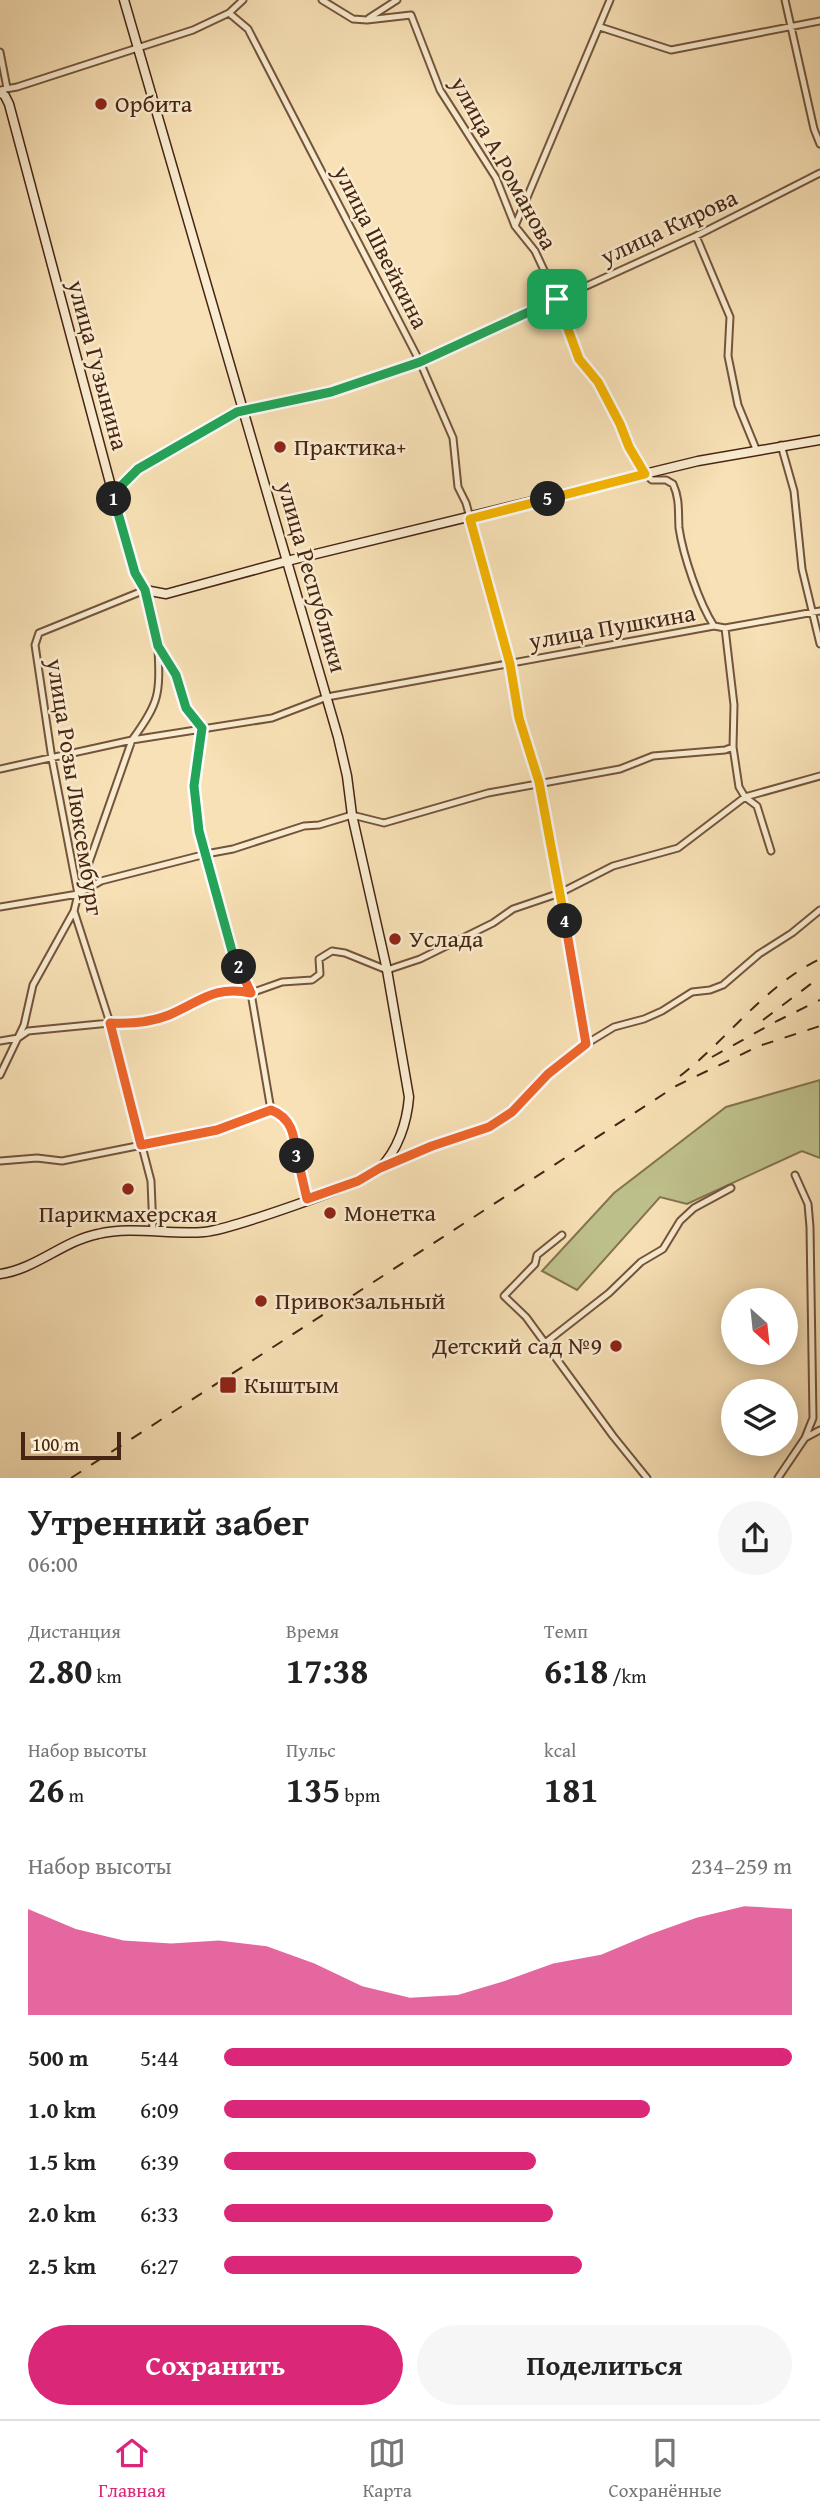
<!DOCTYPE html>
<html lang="ru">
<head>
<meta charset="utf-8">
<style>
  body { margin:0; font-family:"Gentium Book Plus",serif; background:#f6f6f6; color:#222; height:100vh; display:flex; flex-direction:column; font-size:26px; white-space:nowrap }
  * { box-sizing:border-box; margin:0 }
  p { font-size:23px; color:#767676 }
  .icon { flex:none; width:38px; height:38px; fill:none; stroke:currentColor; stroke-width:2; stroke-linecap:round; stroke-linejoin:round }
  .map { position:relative; height:1478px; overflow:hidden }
  .side { display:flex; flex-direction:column; background:#fff; flex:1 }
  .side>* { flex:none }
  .needle { width:46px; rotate:153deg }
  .fabs { position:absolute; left:721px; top:1288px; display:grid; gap:14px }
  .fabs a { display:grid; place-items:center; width:77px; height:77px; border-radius:50%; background:#fff; box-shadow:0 4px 18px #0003; font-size:35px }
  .scale { position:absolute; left:21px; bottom:18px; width:100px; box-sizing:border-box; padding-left:7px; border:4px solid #472514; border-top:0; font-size:19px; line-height:24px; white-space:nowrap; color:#472514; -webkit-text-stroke:5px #faecd0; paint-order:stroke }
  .pin { position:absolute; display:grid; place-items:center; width:60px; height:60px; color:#fff; margin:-30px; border-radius:14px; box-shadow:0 4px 10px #0006 }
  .km { position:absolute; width:35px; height:35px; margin:-18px; border-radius:50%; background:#222; color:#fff; font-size:19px; line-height:35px; text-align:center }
  .round { display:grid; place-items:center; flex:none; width:74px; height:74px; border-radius:37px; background:#f6f6f6 }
  .summary { display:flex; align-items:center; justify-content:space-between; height:119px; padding:0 28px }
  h1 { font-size:38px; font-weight:700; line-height:52px }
  .metrics { display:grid; grid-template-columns:repeat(3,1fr); gap:10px; height:119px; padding:7px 28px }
  .metrics div { display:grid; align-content:center }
  .metrics b { font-size:35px; font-weight:700 }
  .metrics small { font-size:19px; font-weight:400 }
  .metrics p { font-size:19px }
  .chart { height:196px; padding:14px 28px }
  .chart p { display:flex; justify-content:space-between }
  .chart svg { width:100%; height:126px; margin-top:7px; fill:#db2777; opacity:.7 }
  .action { display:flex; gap:14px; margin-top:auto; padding:14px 28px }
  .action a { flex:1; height:80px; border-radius:42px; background:#db2777; color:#fff; font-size:28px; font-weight:700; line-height:80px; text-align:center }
  .action a+a { background:#f6f6f6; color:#222 }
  ul { padding:0 28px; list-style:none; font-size:23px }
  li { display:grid; grid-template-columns:112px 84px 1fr; align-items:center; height:52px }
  li i { height:18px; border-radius:9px; background:#db2777 }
  .tab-bar { display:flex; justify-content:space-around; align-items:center; height:98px; border-top:2px solid #e0e0e0; background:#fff; font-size:19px; color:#767676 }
  .tab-bar a { display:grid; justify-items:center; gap:4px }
  .tab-bar .selected { color:#db2777 }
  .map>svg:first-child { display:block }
  .green { fill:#bfc28d; stroke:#837450; stroke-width:2 }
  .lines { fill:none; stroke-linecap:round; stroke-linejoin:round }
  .street-casing { stroke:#73543c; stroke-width:9 }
  .secondary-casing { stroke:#472514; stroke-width:11 }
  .street { stroke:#faecd0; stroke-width:5 }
  .secondary { stroke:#faecd0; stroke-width:8 }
  .rail { stroke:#472514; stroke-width:2; stroke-dasharray:12 12; stroke-linecap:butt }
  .split-1-casing { stroke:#fff; stroke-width:14 }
  .split-2-casing { stroke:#fff; stroke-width:14 }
  .split-3-casing { stroke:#fff; stroke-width:14 }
  .split-4-casing { stroke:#fff; stroke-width:14 }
  .split-5-casing { stroke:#fff; stroke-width:14 }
  .split-6-casing { stroke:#fff; stroke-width:14 }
  .split-1 { stroke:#22a559; stroke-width:9 }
  .split-2 { stroke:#22a559; stroke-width:9 }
  .split-3 { stroke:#f0652b; stroke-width:9 }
  .split-4 { stroke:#f0652b; stroke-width:9 }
  .split-5 { stroke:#f5b400; stroke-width:9 }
  .split-6 { stroke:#f5b400; stroke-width:9 }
  .poi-dot { fill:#8f2418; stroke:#faecd0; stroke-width:2.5 }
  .labels { text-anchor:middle; stroke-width:5; stroke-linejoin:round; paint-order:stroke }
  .poi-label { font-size:24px; fill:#472514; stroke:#faecd0; text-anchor:start }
  .street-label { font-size:24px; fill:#472514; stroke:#faecd0 }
</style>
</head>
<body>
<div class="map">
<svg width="820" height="1478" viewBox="0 0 820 1478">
  <rect width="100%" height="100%" fill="#f8e1b6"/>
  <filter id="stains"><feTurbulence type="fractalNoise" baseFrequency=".00286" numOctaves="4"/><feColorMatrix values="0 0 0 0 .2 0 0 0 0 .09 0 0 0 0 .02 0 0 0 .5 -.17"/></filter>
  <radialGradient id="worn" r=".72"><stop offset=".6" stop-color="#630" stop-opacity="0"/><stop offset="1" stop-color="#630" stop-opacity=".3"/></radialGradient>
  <!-- green -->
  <path class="green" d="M820,1080v78l-18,-7 -115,53 -27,-7 -83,93 -35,-19 72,-78 112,-86z"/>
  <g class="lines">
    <!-- street casing -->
    <g class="street-casing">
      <path id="street" d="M322,0l31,19 14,1 44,-5 29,75 56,88 19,48 20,25 22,47 22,61 19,23 22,42 9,23 16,27 7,6h14l7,4c7,15 5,28 6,44 4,27 20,75 35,98
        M785,0l29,129 6,15
        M229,13l19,16 172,333 33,76 5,49 8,16 44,161 9,54 20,64 47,262
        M369,18l28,-18
        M600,27l71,23 149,-29
        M0,52l7,36
        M0,90l17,-3 176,-57 36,-17 14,-13
        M515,226l95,-226
        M696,236l34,81 -2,39 10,49 18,44
        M781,445l13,46 8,78 18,75
        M113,494l25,-25 99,-57 94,-20 89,-30 276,-126 124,-63
        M725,628l9,77 -1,42 6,40 6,10 12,9 14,45
        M0,769l132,-29 140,-22 55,-21 387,-71 11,2 95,-17
        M79,891l53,-151c28,-38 28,-46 26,-92
        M0,907l78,-13 23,-13 105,-27 27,-5 71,-23 15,-1 33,-10 32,8 104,-30 132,-24 33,-13 72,-6 8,-3
        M0,1041l18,-3 10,-7 82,-8 27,1 31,-8 46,-24 37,1 31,-11 30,-2 8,-6 -1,-15 13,-8 13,2 42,17 33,-11 73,-36 20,-14 47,-16 53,-27 65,-18 67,-51 75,-21
        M0,1075l24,-50 9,-40 41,-74
        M0,1161l37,-3 25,3 155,-31 54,-20
        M383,1167l49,-21 57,-19 23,-15 36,-38 38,-30 28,-17 30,-8 18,-8 30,-19 18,-2 13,-5 36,-31 33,-21 28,-23
        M795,1175l13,29 2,23 3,191 -8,20
        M153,1231l-2,-50 -41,-158 -36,-112 4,-17 -26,-135 -17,-114 4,-12 106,-43 13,56 18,29 10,33 16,20 -8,58 5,45 33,120 19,42 20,117 10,4 9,10 17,76
        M545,1343l-19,-26 -22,-21 31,-32 2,-9 25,-20
        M647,1478l-34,-42 -68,-93 64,-50 32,-31 22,-13 17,-28 14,-13 37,-20
        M778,1478l27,-40 15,-8"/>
    </g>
    <!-- secondary casing -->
    <g class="secondary-casing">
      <path id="secondary" d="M0,92l5,4 4,8 104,390 22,79 10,17 21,4 121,-33 411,-100 122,-21
        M0,1274c36,-5 63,-33 98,-40 35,-8 70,1 106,-2 24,-2 159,-48 175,-63 19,-18 28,-47 30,-72l-22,-127 -35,-155 -5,-39 -9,-39 -214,-737"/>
    </g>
    <!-- street -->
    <use href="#street" class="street"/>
    <!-- secondary -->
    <use href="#secondary" class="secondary"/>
    <!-- rail -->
    <path class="rail" d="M763,1020l57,-43
      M712,1057l65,-36 43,-21
      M680,1076c48,-37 84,-90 140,-117
      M71,1478l605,-392 83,-40 61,-20"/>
  </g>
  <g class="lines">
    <!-- split-1 casing -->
    <g class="split-1-casing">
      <path id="split-1" d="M114,499l-1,-5 25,-25 99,-57 94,-20 89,-30 137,-63"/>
    </g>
    <!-- split-2 casing -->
    <g class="split-2-casing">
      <path id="split-2" d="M114,499l21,74 10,17 13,56 18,29 10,33 16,20 -8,58 5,45 33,120 7,16"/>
    </g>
    <!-- split-3 casing -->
    <g class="split-3-casing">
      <path id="split-3" d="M239,967l12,26c-37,-8 -51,9 -82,22 -20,8 -39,9 -59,8l31,122 76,-15 54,-20c21,8 23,25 26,46"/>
    </g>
    <!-- split-4 casing -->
    <g class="split-4-casing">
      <path id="split-4" d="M297,1156l10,43 51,-18 22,-13 52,-22 57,-19 23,-15 36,-38 38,-30 -21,-123"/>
    </g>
    <!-- split-5 casing -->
    <g class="split-5-casing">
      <path id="split-5" d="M548,499l-78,20 40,145 9,54 20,64 26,139"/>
    </g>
    <!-- split-6 casing -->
    <g class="split-6-casing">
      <path id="split-6" d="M548,499l97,-25 -16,-27 -9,-23 -22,-42 -19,-23 -22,-60"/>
    </g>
    <!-- split-1 -->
    <use href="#split-1" class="split-1"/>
    <!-- split-2 -->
    <use href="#split-2" class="split-2"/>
    <!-- split-3 -->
    <use href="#split-3" class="split-3"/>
    <!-- split-4 -->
    <use href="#split-4" class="split-4"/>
    <!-- split-5 -->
    <use href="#split-5" class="split-5"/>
    <!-- split-6 -->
    <use href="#split-6" class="split-6"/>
  </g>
  <!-- markers -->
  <g class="poi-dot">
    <circle cx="101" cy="104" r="7"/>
    <circle cx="280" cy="447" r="7"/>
    <circle cx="395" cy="939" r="7"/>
    <circle cx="128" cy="1189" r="7"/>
    <circle cx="330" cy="1213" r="7"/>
    <circle cx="261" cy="1301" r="7"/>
    <circle cx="616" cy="1346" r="7"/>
    <rect x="219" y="1376" width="18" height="18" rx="3.5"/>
  </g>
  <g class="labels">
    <!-- poi labels -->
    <g class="poi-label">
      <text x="115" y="112">Орбита</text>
      <text x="294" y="455">Практика+</text>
      <text x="409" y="947">Услада</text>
      <text x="344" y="1221">Монетка</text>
      <text x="128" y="1222" text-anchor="middle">Парикмахерская</text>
      <text x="275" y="1309">Привокзальный</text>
      <text x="602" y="1354" text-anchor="end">Детский сад №9</text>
      <text x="244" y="1393">Кыштым</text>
    </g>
    <!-- street labels -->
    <g class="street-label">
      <text transform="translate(504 163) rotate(61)" y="8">улица А.Романова</text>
      <text transform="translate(669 227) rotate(-25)" y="8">улица Кирова</text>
      <text transform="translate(381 247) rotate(63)" y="8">улица Швейкина</text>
      <text transform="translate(98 365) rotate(75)" y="8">улица Гузынина</text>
      <text transform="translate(312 577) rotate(74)" y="8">улица Республики</text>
      <text transform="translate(612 627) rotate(-10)" y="8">улица Пушкина</text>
      <text transform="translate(75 787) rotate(81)" y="8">улица Розы Люксембург</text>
    </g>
  </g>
  <rect width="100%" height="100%" filter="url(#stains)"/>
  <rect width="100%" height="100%" fill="url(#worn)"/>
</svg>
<div class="fabs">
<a><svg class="needle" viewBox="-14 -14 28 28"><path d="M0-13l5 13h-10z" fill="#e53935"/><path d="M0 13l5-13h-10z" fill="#767676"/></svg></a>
<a><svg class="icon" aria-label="layers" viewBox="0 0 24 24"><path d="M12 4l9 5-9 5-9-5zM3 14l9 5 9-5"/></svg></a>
</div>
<div class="scale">100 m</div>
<div class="pin" style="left:557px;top:299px;background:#1e9e55"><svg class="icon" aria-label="arrive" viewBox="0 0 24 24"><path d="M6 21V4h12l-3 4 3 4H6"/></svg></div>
<b class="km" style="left:114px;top:499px">1</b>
<b class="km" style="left:239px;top:967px">2</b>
<b class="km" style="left:297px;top:1156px">3</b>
<b class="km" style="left:565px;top:921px">4</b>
<b class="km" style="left:548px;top:499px">5</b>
</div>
<section class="side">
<div class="summary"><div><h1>Утренний забег</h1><p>06:00</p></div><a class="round"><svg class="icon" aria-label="share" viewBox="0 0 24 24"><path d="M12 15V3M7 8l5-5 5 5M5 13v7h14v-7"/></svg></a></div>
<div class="metrics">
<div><p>Дистанция</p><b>2.80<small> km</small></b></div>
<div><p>Время</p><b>17:38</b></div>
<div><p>Темп</p><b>6:18<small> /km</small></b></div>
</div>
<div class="metrics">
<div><p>Набор высоты</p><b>26<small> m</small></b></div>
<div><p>Пульс</p><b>135<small> bpm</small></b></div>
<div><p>kcal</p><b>181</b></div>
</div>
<div class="chart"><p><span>Набор высоты</span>234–259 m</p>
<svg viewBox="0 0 160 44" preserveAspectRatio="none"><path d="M0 44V7L10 14L20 18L30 19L40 18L50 20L60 26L70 34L80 38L90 37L100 32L110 26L120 23L130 16L140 10L150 6L160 7V44z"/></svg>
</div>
<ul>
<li><b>500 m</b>5:44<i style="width:100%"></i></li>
<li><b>1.0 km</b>6:09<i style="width:75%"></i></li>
<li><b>1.5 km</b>6:39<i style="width:55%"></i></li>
<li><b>2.0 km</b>6:33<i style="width:58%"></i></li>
<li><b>2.5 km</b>6:27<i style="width:63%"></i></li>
</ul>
<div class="action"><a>Сохранить</a><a>Поделиться</a></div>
</section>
<nav class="tab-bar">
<a class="selected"><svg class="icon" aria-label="home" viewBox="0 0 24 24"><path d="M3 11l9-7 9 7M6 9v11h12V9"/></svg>Главная</a>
<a><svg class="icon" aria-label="map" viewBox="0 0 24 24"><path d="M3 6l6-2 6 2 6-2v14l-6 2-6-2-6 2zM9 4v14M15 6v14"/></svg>Карта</a>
<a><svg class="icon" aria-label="saved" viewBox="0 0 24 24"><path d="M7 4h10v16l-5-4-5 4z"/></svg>Сохранённые</a>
</nav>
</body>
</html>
